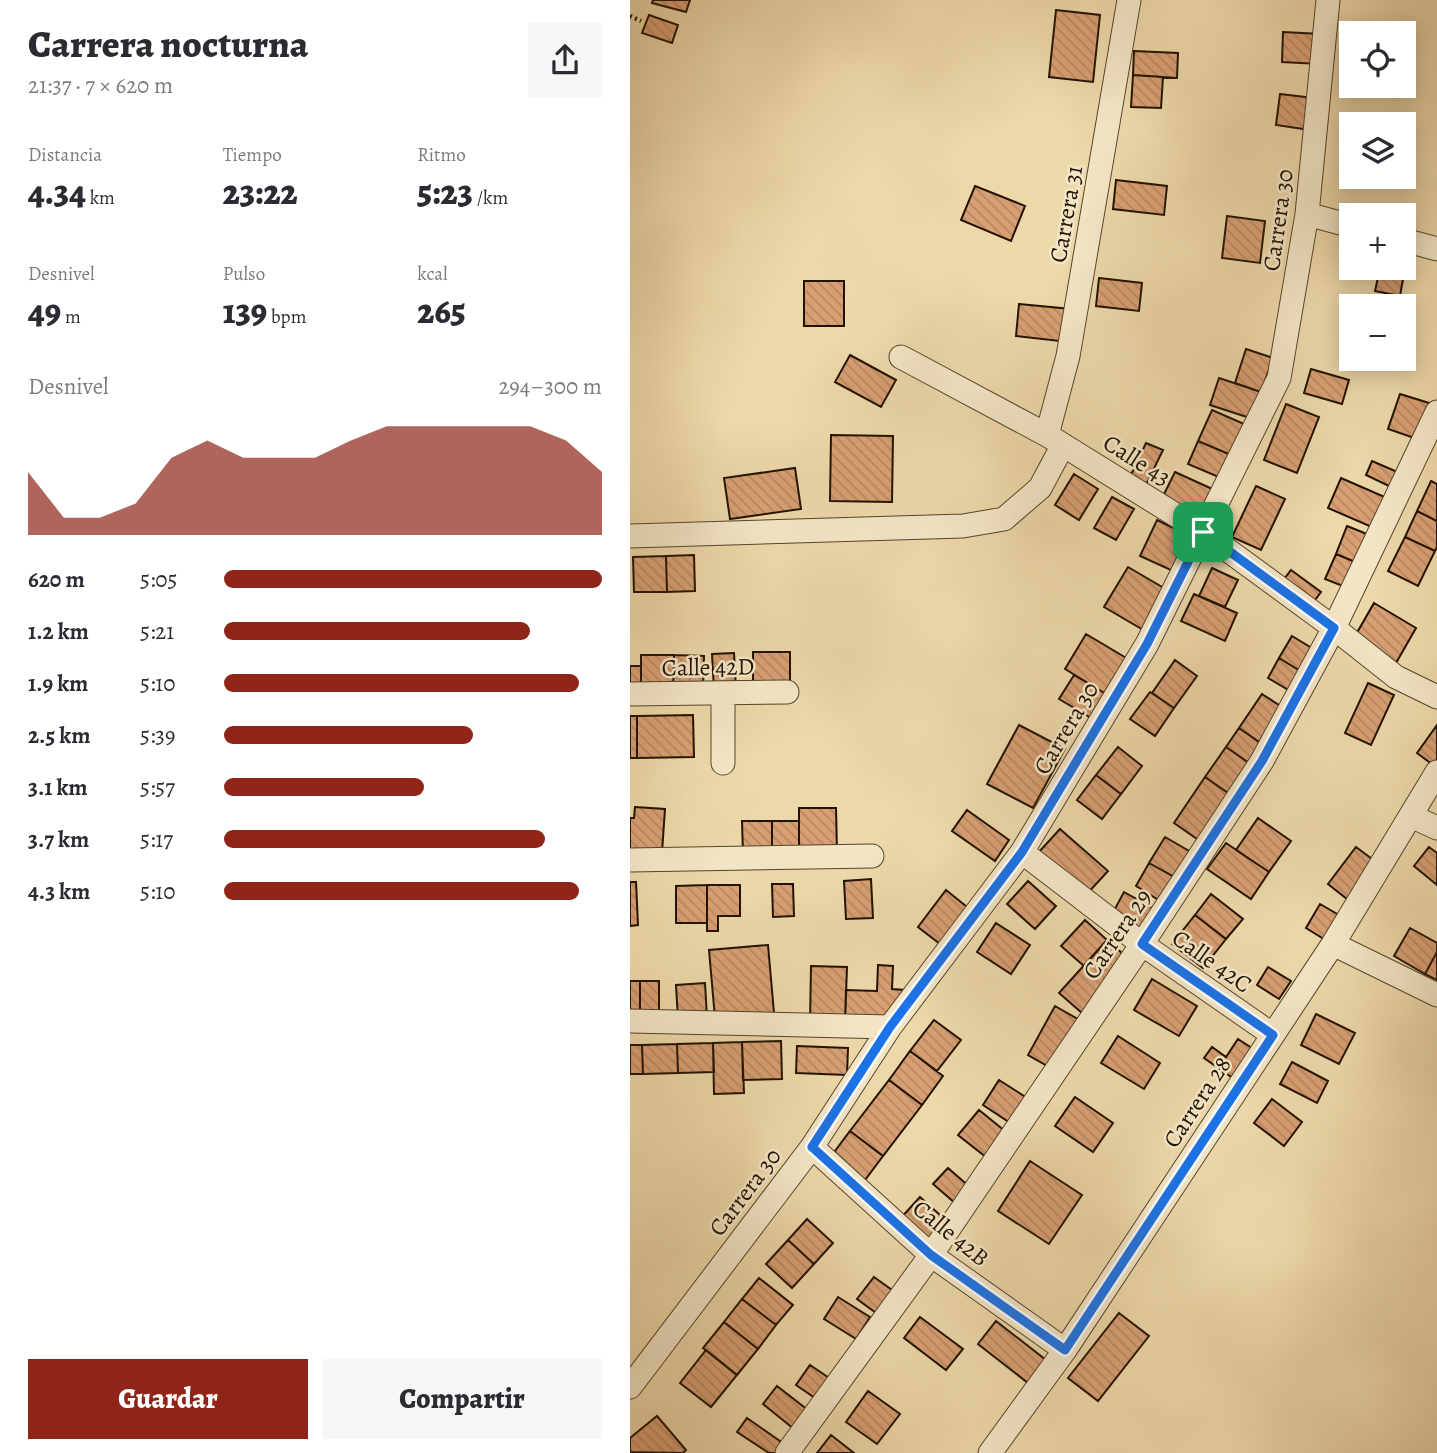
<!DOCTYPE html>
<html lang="es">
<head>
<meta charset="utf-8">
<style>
  body { margin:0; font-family:Alegreya,serif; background:#f7f7f7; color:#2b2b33; height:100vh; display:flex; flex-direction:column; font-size:26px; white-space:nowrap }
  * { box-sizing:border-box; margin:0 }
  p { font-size:23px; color:#7c7c81 }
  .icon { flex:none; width:38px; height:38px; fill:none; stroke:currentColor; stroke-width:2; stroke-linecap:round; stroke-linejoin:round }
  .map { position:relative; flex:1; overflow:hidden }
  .panel { display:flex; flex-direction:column; background:#fff; width:630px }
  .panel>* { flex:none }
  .fabs { position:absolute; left:709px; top:21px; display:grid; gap:14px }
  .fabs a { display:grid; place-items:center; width:77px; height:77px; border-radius:0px; background:#fff; box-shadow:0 4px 18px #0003; font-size:35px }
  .pin { position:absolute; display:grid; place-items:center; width:60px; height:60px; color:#fff; margin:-30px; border-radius:14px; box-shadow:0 4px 10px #0006 }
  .round { display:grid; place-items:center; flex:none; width:74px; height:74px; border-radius:0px; background:#f7f7f7 }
  .overview { display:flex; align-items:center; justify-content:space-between; height:119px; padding:0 28px }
  h1 { font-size:38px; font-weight:800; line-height:52px }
  .metrics { display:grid; grid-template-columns:repeat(3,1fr); gap:10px; height:119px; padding:7px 28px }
  .metrics div { display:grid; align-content:center }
  .metrics b { font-size:35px; font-weight:800 }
  .metrics small { font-size:19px; font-weight:400 }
  .metrics p { font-size:19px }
  .chart { height:196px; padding:14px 28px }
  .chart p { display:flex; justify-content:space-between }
  .chart svg { width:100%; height:126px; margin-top:7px; fill:#8f2418; opacity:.7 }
  .cta { display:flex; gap:14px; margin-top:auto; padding:14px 28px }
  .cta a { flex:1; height:80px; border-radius:0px; background:#8f2418; color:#fff; font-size:28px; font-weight:800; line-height:80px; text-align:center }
  .cta a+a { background:#f7f7f7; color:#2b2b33 }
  ul { padding:0 28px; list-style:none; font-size:23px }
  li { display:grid; grid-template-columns:112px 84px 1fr; align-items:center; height:52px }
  li i { height:18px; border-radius:9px; background:#8f2418 }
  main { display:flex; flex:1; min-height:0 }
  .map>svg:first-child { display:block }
  .building { fill:url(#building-back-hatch); stroke:#221300; stroke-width:2 }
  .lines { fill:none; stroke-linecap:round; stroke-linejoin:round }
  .minor-casing { stroke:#55442a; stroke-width:25 }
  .path { stroke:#221300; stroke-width:4.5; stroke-dasharray:2 3.5; stroke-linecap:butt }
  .minor { stroke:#f3e6c7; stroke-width:23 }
  .route-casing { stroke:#fff; stroke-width:14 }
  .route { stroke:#1a73e8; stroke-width:9 }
  .labels { text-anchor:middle; stroke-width:5; stroke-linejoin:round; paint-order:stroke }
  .street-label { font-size:24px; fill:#221300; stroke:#f3e6c7 }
</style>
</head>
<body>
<main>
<section class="panel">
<div class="overview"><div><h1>Carrera nocturna</h1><p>21:37 · 7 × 620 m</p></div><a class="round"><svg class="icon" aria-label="share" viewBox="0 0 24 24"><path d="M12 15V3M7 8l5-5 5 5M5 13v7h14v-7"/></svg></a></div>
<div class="metrics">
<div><p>Distancia</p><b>4.34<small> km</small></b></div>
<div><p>Tiempo</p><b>23:22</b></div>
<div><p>Ritmo</p><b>5:23<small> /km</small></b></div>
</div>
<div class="metrics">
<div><p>Desnivel</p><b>49<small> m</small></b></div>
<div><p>Pulso</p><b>139<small> bpm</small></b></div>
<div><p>kcal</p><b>265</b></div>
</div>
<div class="chart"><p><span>Desnivel</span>294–300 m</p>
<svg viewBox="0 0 160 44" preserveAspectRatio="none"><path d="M0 44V22L10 38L20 38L30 33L40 17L50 11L60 17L70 17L80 17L90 11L100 6L110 6L120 6L130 6L140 6L150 11L160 22V44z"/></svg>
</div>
<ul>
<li><b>620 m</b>5:05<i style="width:100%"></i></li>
<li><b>1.2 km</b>5:21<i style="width:81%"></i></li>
<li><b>1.9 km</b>5:10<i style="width:94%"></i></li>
<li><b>2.5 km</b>5:39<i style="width:66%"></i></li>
<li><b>3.1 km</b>5:57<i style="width:53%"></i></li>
<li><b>3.7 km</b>5:17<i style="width:85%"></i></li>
<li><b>4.3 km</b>5:10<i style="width:94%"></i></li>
</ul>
<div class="cta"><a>Guardar</a><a>Compartir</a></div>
</section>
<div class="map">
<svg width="807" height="1453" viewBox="0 0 807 1453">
  <defs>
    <pattern id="building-back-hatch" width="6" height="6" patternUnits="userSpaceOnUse" patternTransform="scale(1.75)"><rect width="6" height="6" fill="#d79f73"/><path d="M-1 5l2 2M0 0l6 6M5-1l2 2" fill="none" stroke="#b88862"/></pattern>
  </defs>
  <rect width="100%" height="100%" fill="#edd8a9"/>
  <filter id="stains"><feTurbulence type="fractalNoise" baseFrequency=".00286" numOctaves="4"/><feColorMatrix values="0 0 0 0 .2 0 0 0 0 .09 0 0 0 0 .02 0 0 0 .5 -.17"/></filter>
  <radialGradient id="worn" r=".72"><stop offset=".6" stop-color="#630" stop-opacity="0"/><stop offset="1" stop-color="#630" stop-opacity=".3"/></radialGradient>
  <!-- building -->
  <path class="building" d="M23,0h37l-4,12 -34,-9z
    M426,10l44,5 -7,67 -44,-5z
    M19,15l29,10 -6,18 -30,-10z
    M653,32l38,2 -2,30 -37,-2z
    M717,39l4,1v21l-9,-2z
    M504,51l44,2 -1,25 -44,-3z
    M503,75l30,2 -2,31 -30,-1z
    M650,94l33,4 -3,32 -34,-5z
    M486,180l51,6 -3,29 -51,-6z
    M345,186l50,20 -14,35 -50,-21z
    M597,216l38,5 -5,42 -38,-5z
    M774,261l2,1 -6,34 -25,-5 5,-23h24z
    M469,278l43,5 -3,28 -43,-5z
    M174,281h40v45h-40z
    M389,304l52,5 -3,33 -52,-6z
    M616,349l27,9 -12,34 -26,-9z
    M220,355l46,25 -15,27 -46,-25z
    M681,369l38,11 -7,24 -38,-11z
    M589,378l42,14 -8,27 -43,-14z
    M770,394l29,9 -12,36 -29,-10z
    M656,404l33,13 -22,56 -33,-13z
    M582,410l39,17 -13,31 -40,-17z
    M201,435l62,1 -1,66 -62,-1z
    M568,441l40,17 -10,23 -40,-17z
    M516,443l17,7 -18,37 -16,-8z
    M742,461l30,13 -7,15 -29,-14z
    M165,468l6,41 -71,10 -6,-41z
    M545,472l44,20 -12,27 -45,-21z
    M444,474l24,15 -19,31 -24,-15z
    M711,478l46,20 -13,30 -46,-20z
    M801,481l6,3v37l-20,-10z
    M626,486l29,13 -24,51 -29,-13z
    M482,497l22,12 -18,31 -22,-12z
    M787,511l20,10v26l-2,4 -30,-14z
    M527,520l33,16 -17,35 -33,-15z
    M717,526l25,10 -12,28 -24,-10z
    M775,537l30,14 -17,35 -30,-15z
    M706,554l24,10 -10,25 -25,-10z
    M64,555l1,36 -28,1 -1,-36z
    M36,556l1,36h-33l-1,-35z
    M498,567l41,24 -24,40 -41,-24z
    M582,568l26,12 -13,27 -26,-11z
    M661,570l30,22 -12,16 -30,-22z
    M564,594l43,19 -12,28 -44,-20z
    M744,603l42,25 -20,35 -42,-25z
    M456,634l42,25 -22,35 -41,-25z
    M662,636l28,17 -13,22 -28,-17z
    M123,652h37v32h-37z
    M104,653l2,36 -22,1 -2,-36z
    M11,655h33l-1,36h-32z
    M44,655l30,1 -1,36 -30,-1z
    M649,658l28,17 -12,19 -27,-16z
    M545,660l22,16 -23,32 -22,-15z
    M0,666h11v25l-11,-1z
    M444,675l32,19 -15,24 -32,-19z
    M738,683l26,12 -23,50 -26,-12z
    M520,692l24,16 -19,28 -25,-17z
    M632,694l26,17 -23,35 -26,-18z
    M63,715l1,42 -57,1v-42z
    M0,716h7v42h-7z
    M389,725l46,24 -32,59 -46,-24z
    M807,725v34l-4,6 -16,-12z
    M609,728l26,18 -13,19 -26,-18z
    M488,747l24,19 -21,28 -25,-19z
    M596,747l26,18 -21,30 -26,-18z
    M466,775l25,19 -19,25 -25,-19z
    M575,777l26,18 -31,46 -26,-18z
    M5,807l30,2 -3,43 -32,-2v-32h4z
    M169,808h37l1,45h-38z
    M337,810l42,30 -14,21 -43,-30z
    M628,818l33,23 -22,31 -33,-22z
    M112,821h30v33h-29z
    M142,821h27v32l-27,1z
    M430,829l48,42 -22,24 -48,-42z
    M535,837l26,15 -15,26 -27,-15z
    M596,843l43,29 -18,27 -44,-30z
    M726,847l20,15 -29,37 -19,-15z
    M799,847l8,6v32l-23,-19z
    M519,863l27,15 -14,24 -26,-16z
    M241,879l2,39 -27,1 -2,-38z
    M398,881l28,25 -21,23 -28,-25z
    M0,882h6l2,43 -8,1z
    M142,884h21l1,32 -21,1z
    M77,885v38h-31v-37z
    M77,885h33v31h-22v15h-11z
    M316,890l26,21 -28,36 -26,-20z
    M494,892l34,19 -13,24 -34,-19z
    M581,894l32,25 -17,20 -31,-24z
    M690,904l26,15 -14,25 -26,-16z
    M565,915l31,24 -23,29 -31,-24z
    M455,920l22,20 -23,26 -23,-20z
    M366,923l34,22 -19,29 -34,-22z
    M780,928l27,15v9l-12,22 -31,-18z
    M477,940l23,20 -48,53 -23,-20z
    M138,945l6,68 -59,5 -6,-68z
    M807,952v28l-12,-6z
    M248,965l15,1 -1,23 13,1 -14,34 -46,-1 1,-33 31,1z
    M181,966l36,1 -2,56 -35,-1z
    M638,967l23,14 -12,18 -22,-14z
    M522,979l45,27 -18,30 -45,-26z
    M0,981h10v36h-10z
    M10,981h19v36h-19z
    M75,983l2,34 -29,2 -2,-34z
    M425,1006l28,16 -27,49 -28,-16z
    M686,1014l39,19 -16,31 -38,-19z
    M304,1020l27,20 -24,31 -27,-20z
    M488,1036l42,27 -16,26 -43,-26z
    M608,1039l20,13 -21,29 -33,-23 8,-11 14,10z
    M151,1041l1,38 -39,1 -1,-38z
    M112,1042l2,51 -30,1 -1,-51z
    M83,1043l1,29 -36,1 -1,-29z
    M47,1044l1,29 -35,1 -1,-29z
    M0,1045h12l1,29h-13z
    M167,1046l51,2 -1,27 -51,-2z
    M280,1051l33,25 -21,29 -33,-25z
    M662,1062l36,19 -11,22 -37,-19z
    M259,1080l33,25 -39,51 -33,-25z
    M369,1080l33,21 -17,25 -32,-21z
    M445,1097l38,26 -20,29 -38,-26z
    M642,1099l30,23 -18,24 -30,-23z
    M349,1110l32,26 -20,25 -33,-26z
    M220,1131l33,25 -18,24 -33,-25z
    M400,1161l52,34 -33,49 -51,-33z
    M318,1168l22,19 -15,16 -22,-19z
    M290,1197l29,26 -21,23 -29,-26z
    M177,1219l26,24 -19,21 -26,-24z
    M158,1240l26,24 -22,24 -26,-24z
    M244,1277l25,18 -16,23 -26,-19z
    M129,1278l34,27 -17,20 -34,-26z
    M208,1297l32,20 -14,22 -32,-20z
    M112,1299l34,26 -18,24 -34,-27z
    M489,1313l30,23 -51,65 -30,-23z
    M290,1317l43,32 -17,21 -42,-32z
    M366,1321l50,39 -18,23 -50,-39z
    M94,1322l34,27 -21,26 -34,-27z
    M76,1350l31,25 -26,32 -31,-24z
    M180,1365l25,17 -14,20 -25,-17z
    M147,1386l36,28 -14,19 -36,-29z
    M238,1391l32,23 -23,30 -31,-22z
    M27,1416l29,34 -3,3 -53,-1v-14z
    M117,1418l40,28 -5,7h-13l-32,-21z
    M201,1435l23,18h-37z"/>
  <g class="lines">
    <!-- minor casing -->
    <g class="minor-casing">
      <path id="minor" d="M677,214l44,12
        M774,240l33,9
        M271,357l146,78 156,97 131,96 62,49 41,20
        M417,435l21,-79 61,-356
        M0,536l333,-10 41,-7 36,-31 23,-43
        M93,693v70
        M0,694l157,-2
        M781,816l26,12
        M392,852l120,92 131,91
        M0,860l242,-4
        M703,944l104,51
        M0,1021l260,6
        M182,1147l119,108 134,95
        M0,1387l182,-240 78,-120 132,-175 125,-208 132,-266 28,-164 21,-214
        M157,1453l144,-198 211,-311 120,-183 72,-133 103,-216
        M360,1453l75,-103 268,-406 104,-172"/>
    </g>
    <!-- path -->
    <path class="path" d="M0,16l11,5"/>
    <!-- minor -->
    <use href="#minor" class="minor"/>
  </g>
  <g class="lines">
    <!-- route casing -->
    <g class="route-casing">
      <path id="route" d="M573,532l131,96 -72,133 -120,183 131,91 -208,315 -134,-95 -119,-108 78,-120 132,-175 125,-208z"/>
    </g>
    <!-- route -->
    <use href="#route" class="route"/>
  </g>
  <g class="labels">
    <!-- street labels -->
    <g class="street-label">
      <text transform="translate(436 214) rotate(-80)" y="8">Carrera 31</text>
      <text transform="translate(648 220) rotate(-82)" y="8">Carrera 30</text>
      <text transform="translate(507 460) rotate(32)" y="8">Calle 43</text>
      <text transform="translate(78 667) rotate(-1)" y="8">Calle 42D</text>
      <text transform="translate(436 728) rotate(-59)" y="8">Carrera 30</text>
      <text transform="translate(487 934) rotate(-56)" y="8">Carrera 29</text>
      <text transform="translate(582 961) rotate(35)" y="8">Calle 42C</text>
      <text transform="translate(567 1102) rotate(-57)" y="8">Carrera 28</text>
      <text transform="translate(115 1192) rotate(-53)" y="8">Carrera 30</text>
      <text transform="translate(321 1233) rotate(39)" y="8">Calle 42B</text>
    </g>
  </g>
  <rect width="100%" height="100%" filter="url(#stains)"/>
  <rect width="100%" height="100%" fill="url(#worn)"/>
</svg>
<div class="fabs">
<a><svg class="icon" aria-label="locate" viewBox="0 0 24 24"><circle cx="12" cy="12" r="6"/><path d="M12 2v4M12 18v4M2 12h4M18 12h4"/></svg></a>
<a><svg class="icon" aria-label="layers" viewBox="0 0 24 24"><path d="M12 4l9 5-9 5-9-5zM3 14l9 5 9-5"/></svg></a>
<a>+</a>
<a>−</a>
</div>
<div class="pin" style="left:573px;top:532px;background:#1e9e55"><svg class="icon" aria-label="arrive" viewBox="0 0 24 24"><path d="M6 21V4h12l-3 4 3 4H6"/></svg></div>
</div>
</main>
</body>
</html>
